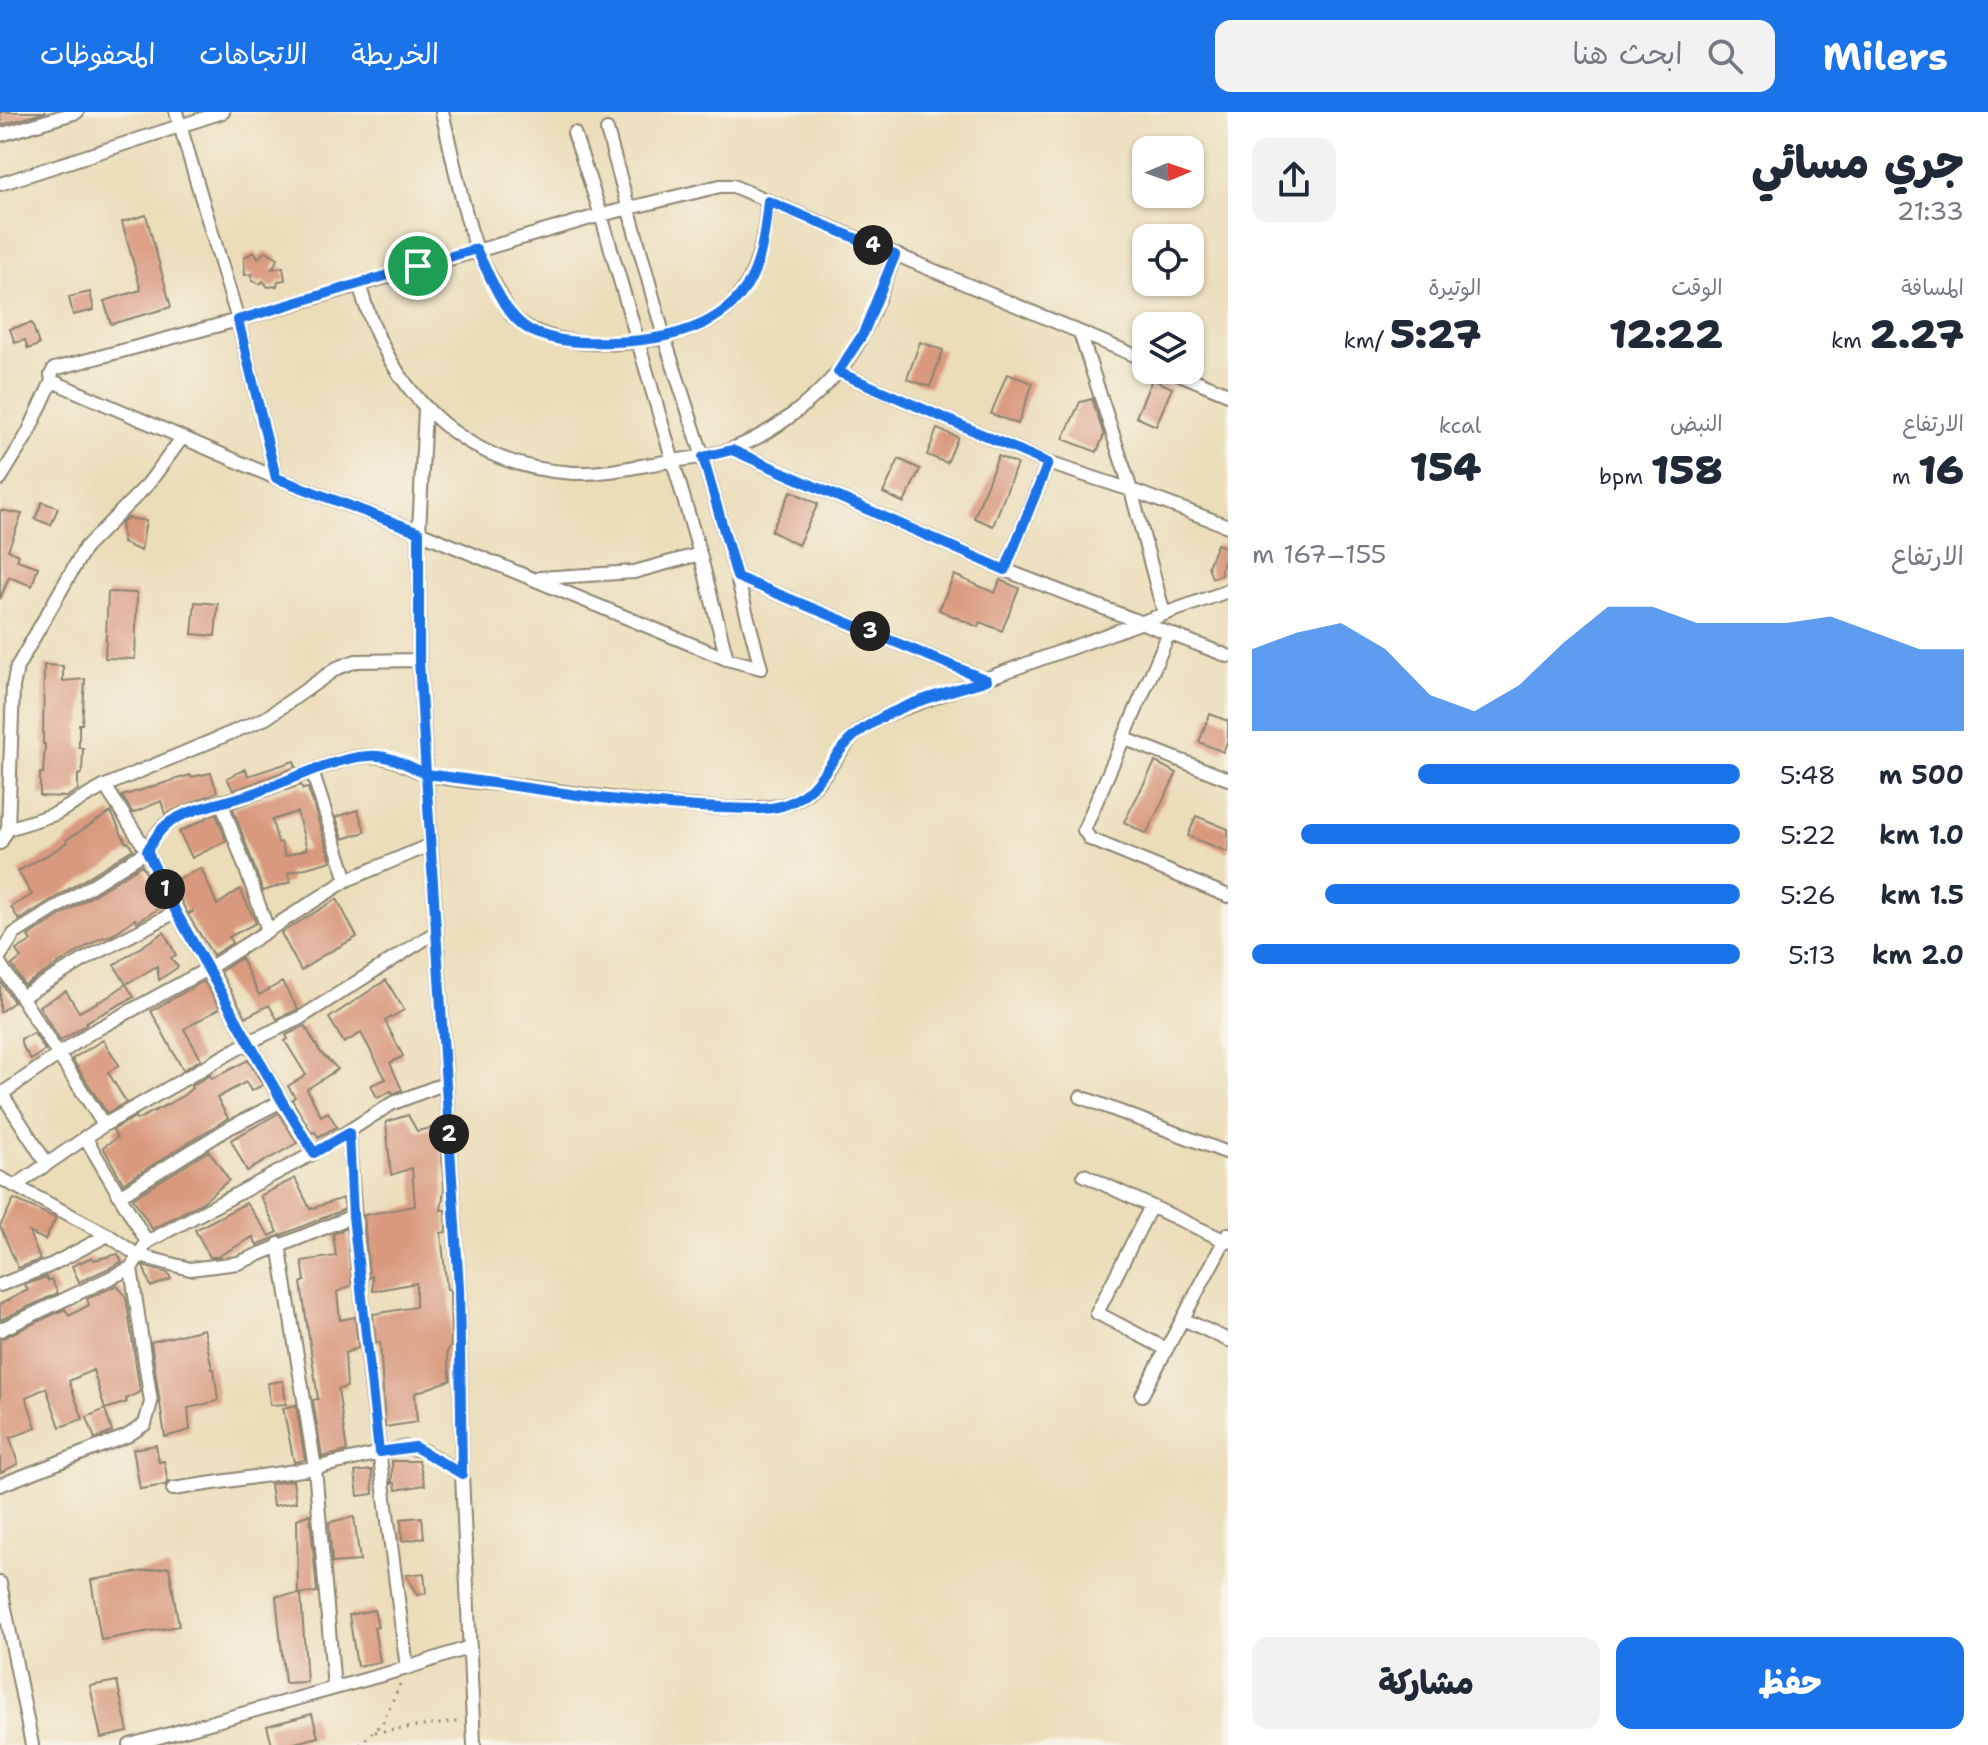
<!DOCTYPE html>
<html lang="ar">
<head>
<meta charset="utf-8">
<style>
  body { margin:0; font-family:"Shantell Sans","Playpen Sans Arabic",sans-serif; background:#f2f2f3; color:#1f2937; direction:rtl; height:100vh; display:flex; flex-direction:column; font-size:30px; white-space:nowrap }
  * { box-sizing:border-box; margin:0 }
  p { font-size:26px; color:#747a83 }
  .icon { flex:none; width:44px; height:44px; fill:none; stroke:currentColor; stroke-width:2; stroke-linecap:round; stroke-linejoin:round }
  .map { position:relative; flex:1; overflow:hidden; direction:ltr }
  .details { display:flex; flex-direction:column; background:#fff; width:760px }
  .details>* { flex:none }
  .needle { width:52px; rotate:88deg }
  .buttons { position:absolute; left:1132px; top:24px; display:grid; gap:16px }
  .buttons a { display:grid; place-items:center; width:72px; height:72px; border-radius:16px; background:#fff; box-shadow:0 2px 6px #0004; font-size:40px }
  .pin { position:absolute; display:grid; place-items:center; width:68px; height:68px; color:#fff; margin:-34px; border:4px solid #fff; border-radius:50%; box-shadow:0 2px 8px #0007 }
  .km { position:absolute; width:40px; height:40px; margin:-20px; border-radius:50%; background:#222; color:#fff; font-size:22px; line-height:40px; text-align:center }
  .round { display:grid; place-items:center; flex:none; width:84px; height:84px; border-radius:16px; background:#f2f2f3 }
  .overview { display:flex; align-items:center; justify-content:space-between; height:136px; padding:0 24px }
  h1 { font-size:44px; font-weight:800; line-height:60px }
  .figures { display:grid; grid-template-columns:repeat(3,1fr); gap:12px; height:136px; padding:8px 24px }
  .figures div { display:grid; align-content:center }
  .figures b { font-size:40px; font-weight:800 }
  .figures small { font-size:22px; font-weight:400 }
  .figures p { font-size:22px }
  .chart { height:224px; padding:16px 24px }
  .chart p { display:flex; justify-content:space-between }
  .chart svg { width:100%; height:144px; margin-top:8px; fill:#1a73e8; opacity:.7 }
  .cta { display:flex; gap:16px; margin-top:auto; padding:16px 24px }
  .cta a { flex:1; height:92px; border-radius:16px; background:#1a73e8; color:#fff; font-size:32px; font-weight:800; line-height:92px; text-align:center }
  .cta a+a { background:#f2f2f3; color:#1f2937 }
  ul { padding:0 24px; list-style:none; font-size:26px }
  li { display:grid; grid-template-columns:128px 96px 1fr; align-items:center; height:60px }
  li i { height:20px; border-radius:10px; background:#1a73e8 }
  header { display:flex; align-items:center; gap:48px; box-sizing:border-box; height:112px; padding:0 40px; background:#1a73e8; color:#fff }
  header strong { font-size:38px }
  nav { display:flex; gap:44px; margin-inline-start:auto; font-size:28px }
  .search { width:560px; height:72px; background:#f2f2f3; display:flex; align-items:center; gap:20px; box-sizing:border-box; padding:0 28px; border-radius:16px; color:#747a83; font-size:30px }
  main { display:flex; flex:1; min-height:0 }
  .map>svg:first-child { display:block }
  .building { fill:#d9997e; fill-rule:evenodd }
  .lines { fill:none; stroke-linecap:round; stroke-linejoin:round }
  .minor-casing { stroke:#8c8472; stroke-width:16 }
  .path { stroke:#8c8472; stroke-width:3; stroke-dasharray:2 6; stroke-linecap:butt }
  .minor { stroke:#fff; stroke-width:12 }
  .route-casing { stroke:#fff; stroke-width:16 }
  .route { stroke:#1a73e8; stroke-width:10 }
</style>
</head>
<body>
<header>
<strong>Milers</strong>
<div class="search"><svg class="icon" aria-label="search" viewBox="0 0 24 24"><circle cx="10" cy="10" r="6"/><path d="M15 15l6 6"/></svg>ابحث هنا</div>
<nav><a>الخريطة</a><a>الاتجاهات</a><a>المحفوظات</a></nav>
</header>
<main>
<section class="details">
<div class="overview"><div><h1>جري مسائي</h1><p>21:33</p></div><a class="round"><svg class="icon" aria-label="share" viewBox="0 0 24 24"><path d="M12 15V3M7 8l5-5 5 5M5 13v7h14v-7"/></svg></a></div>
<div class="figures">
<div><p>المسافة</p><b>2.27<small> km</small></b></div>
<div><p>الوقت</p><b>12:22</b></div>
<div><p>الوتيرة</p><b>5:27<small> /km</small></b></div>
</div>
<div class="figures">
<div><p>الارتفاع</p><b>16<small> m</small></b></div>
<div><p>النبض</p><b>158<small> bpm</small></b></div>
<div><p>kcal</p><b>154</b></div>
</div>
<div class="chart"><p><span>الارتفاع</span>155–167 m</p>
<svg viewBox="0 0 160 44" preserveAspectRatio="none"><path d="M0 44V19L10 14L20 11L30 19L40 33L50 38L60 30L70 17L80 6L90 6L100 11L110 11L120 11L130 9L140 14L150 19L160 19V44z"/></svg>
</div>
<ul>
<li><b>500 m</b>5:48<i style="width:66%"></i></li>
<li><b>1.0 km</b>5:22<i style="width:90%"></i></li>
<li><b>1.5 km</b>5:26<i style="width:85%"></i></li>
<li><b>2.0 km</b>5:13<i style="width:100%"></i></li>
</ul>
<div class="cta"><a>حفظ</a><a>مشاركة</a></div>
</section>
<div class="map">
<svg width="1228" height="1633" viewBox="0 0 1228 1633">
  <rect width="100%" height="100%" fill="#f7f3e8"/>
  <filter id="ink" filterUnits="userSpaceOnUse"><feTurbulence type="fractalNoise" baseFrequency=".0125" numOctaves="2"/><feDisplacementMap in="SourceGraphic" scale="16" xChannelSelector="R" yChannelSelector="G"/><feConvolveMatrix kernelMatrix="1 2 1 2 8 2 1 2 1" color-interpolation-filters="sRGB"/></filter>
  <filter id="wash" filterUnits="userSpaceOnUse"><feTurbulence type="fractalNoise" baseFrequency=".006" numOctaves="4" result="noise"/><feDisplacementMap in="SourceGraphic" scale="32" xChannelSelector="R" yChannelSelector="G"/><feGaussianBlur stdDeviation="1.8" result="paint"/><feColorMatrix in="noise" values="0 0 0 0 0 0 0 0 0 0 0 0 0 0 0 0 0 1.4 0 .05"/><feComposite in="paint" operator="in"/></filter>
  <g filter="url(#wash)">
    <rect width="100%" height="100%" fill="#ecddb9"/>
    <g id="blocks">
      <!-- building -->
      <path class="building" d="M0,0h46l-45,13z
        M146,103l25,92 -60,17 -7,-23 37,-11 -19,-68z
        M266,139l12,7 -6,11 11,-2 2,13 -7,1 -1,5 -9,1 -5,-6 -3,3 -8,-3v-7l-7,1 -1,-18 11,-5 3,6z
        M90,180l4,18 -21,5 -4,-18z
        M32,211l7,22 -11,4 -3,-9 -10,3 -5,-14z
        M920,230l23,8 -13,37 -23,-8z
        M1007,262l26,9 -15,41 -27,-10z
        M1152,267l20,9 -16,38 -20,-9z
        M1092,287l12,36 -7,17 -34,-13 17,-37z
        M937,317l21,8 -11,26 -20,-8z
        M998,344l19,8 -24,62 -19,-8z
        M899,347l21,10 -16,34 -21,-10z
        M791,379l27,13 -20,41 -27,-14z
        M42,390l16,6 -7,17 -16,-6z
        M0,398l22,4 -14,36 11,5 -2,5 21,7 -6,19 -23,-9 -9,22z
        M127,406l19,3 -5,30 -18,-8 -2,-19z
        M1217,432l11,4v4l-7,18 1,5 -10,3 -4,-12z
        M954,463l41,18 5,-13 19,8 -17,43 -22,-9 -2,5 -39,-17z
        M108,480l29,1 -2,66 -30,-1z
        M195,490l23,2 -3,32 -23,-2z
        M44,553l19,1v15l22,-2 -3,45h-3v24h4l-1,25 -4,2v15l-12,7 -26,-1v-23h3l2,-29h-2z
        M1210,602l18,7v19l-5,12 -24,-10z
        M294,649l2,6 -55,21 -8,2 -6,-12 19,-9 2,7z
        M1155,650l22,11 -31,61 -22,-12z
        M211,661l6,19 -52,22 -4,-13 -28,12 -11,-17 68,-21 1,2z
        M301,673l2,4 5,-1 23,73 -43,12 3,9 -28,9 -30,-83zM297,700l10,37 -22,7 -4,-14 -3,1 -6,-23z
        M358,698l7,22 -22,7 -7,-22z
        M111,700l15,31 2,-1 5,7 -114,71 -8,-13 21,-12 -14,-24 40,-22 9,-7 -1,-2z
        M216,701l10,28 -34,17 -13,-26z
        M1196,704l32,13v23l-40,-16z
        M142,753l21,41 -26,16 -2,-3 -23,16 -13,4 -75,46 -12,-20 9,-7 -5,-8 15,-9 -3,-5z
        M201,756l16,37 23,-16 16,34 -27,14 3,6 -19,12 -25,-40 6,-4 -7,2 -15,-31z
        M337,787l20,38 -37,20 -19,14 -20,-38z
        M164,820l12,23 -5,3 7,9 -19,13 -2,-14 -31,18 -12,-19z
        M241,846l18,37 23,-13 16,27 -21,10 -8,-14 -23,12 -26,-45z
        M386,868l18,30 -19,11 18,35 -13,7 12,27 -9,4 -1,-3 -15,7 -6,-13 15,-6 -25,-46 -17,10 -15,-25z
        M0,869l14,21 -14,10z
        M204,869l16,27 -36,21 17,30 -18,11 -32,-59z
        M126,872l8,13 -48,25 1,2 -27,17 -21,-35 27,-15 13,21 29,-15z
        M305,914l16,27 17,16 -31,20 14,27 7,-4 9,15 -19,10 -3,-5 -3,1 -20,-33 3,-3 -7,-11 18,-11 -21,-34 3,-2 -2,-4z
        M34,921l11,17 -14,10 -10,-16v-5z
        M103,928l16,25 -11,7 18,30 -19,11 -35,-54z
        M248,948l15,25 -12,6 -5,-9 -29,16 11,20 -105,65 -20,-36 14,-9 -4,-8 22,-13 2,3 29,-15 18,-10 8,-7 -1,-2 19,-11 2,4z
        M279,1001l18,30 -50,28 -16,-31z
        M408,1003l9,16 19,-4 1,15h4l3,48 -3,20h4l1,22 -5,1 6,57 3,-1 1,57 -4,6 4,28 -36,13 2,29 -32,5 -5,-85 -4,1 -3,-29 43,-7v-24l-43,8 -1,-15 -3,2 -5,-63 51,-9 -3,-38 -21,7 -5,-53z
        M209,1039l20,29 -26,22 -51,27 -19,-31z
        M295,1066l15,31 33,-11 2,11 -88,36 -4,-8 -36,20h-7l-15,-27 51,-27 24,33 8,-4 -18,-36z
        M14,1087l42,19 -11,22 -16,-8 11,28 -22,8 -18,-42z
        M347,1116l5,57 -15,7 3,28 15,-3 3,31 -13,5 2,34 -9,2 9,62 -25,6 -9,-57 5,-1 -17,-116 4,-2 -3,-20 34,-5 -3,-22z
        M118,1142l4,8 -43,20 -7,-16 20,-9 2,3z
        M143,1154l25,7 3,6 -20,8z
        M46,1165l2,4 3,-2 7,14 -58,27v-16l28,-14 -3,-5z
        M117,1173l9,12 14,95 -14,7 1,3 -22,7 -12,-39 -24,11 14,38 -23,8 -14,-39 -20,9 10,31 -26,10 8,26 -18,9v-134l65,-30 4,7 20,-11 -2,-6z
        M204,1217l8,40h2l4,32 -30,7 2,22 -25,7 -14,-95z
        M283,1269l3,23 -16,1 -2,-22z
        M296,1293l9,55 -11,2 -11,-54z
        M105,1297l7,23 -17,7 -8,-22z
        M156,1333l3,17 5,-1 4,21 -3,3 -25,4 -7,-40z
        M392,1349h27l6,24 -29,5 -1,-7h-3z
        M372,1358l1,24 -15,2 -3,-24z
        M293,1368l3,22 -23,4 -3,-22z
        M310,1402l7,78 -19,2 -1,-75z
        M354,1405l6,44 -28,2 -3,-41z
        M422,1405l2,21 -22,3 -1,-22z
        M169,1455l10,59 -78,14 -10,-60z
        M424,1461l2,20 -9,2 -11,-20z
        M301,1482l6,88 -22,1 -9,-87z
        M374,1498l4,17 -4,1 6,34 -23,4 -8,-51z
        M117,1569l11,51 -27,6 -11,-52z
        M312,1602l6,23 -31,8h-15l-5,-19z"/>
    </g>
  </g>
  <g filter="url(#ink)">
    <use href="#blocks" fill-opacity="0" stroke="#8c8472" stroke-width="2"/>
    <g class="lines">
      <!-- minor casing -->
      <g class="minor-casing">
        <path id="minor" d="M176,0l62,208 38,158
          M442,0c11,45 19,92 34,135 5,15 15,30 22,43 5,9 9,20 15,26 44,45 181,31 221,-14 25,-28 30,-64 34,-101
          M574,21l27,82 99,339 27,105
          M0,23l77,-23
          M0,72l223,-72
          M359,172c29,105 100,183 215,189 27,1 57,-5 84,-10 24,-4 48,-5 71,-13 40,-14 80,-45 108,-77 29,-32 42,-78 58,-118
          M1080,221l51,157 33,124
          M1170,258l58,24
          M838,260l210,91 83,27 97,36
          M52,269l224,97 143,54 308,127 34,9 -24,-91 -34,-120 -39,-120 -57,-207
          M425,297l-6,123v128l40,628 3,186 12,271
          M732,338l273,120 223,86
          M0,367l27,-44 25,-54 -1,-6 3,-6 184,-49 363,-105 119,-29h13l413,174
          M1005,458l43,-107
          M737,465l250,103
          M540,466l94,-6 66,-18
          M1169,521l-85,197 6,9 138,57
          M1123,626l105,41
          M312,659l35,109
          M221,689l47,129
          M8,717l47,-15 50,-28
          M0,731l8,-14 5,-142 4,-20 68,-119 63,-64 34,-46
          M0,844l14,-22 133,-83c4,-7 8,-15 13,-21 20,-23 67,-28 95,-37 31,-10 83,-37 115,-37 23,0 37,12 57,18 34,9 73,9 108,14 63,8 124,18 187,20 20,0 41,2 61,-3 34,-8 46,-42 68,-66 11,-12 26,-19 40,-26l337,-122
          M0,852l104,161
          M21,885l68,-40 87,-45
          M2,982l45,70
          M0,983l90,-62 119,-65 138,-88 83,-35
          M1081,985l147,56
          M349,1021c10,179 35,357 58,535
          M85,1025l62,105
          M314,1041l-32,-52 -106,-189 -29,-61 -42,-65 161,-68 71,-50 19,-7 63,-1
          M1084,1063l144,67
          M0,1066l108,57 29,20 53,14 48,-6 115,-47
          M15,1074l89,-61 145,-83 51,-24 136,-86
          M119,1084l110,-68 53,-27
          M1151,1094l-54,107 69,36
          M279,1132l36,224 19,220
          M0,1173l49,-19 59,-31
          M1183,1207l45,21
          M0,1218l131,-62 16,-26 167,-89 77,-49 55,-21
          M1142,1283l86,-161
          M0,1373l127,-49 18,-12 6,-22 -20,-134
          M173,1377l142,-21 91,-21 18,4 38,23
          M0,1471l32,162
          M130,1633l277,-77 63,-21"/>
      </g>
      <!-- path -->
      <path class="path" d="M375,1620l87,-11
        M360,1633l23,-23 18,-40"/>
      <!-- minor -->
      <use href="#minor" class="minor"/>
    </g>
  </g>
  <g class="lines" filter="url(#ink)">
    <!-- route casing -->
    <g class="route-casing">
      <path id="route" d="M418,154l-180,54 38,158 143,54v128l7,114c-19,-9 -37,-20 -58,-18 -34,2 -79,25 -111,36 -28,10 -56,13 -82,27 -14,7 -20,19 -28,32l29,61 106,189 32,52 35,-20 4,83 26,236 36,-5 47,27 -3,-186 -33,-514c98,12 196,31 295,34 21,0 46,4 66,-4 34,-13 42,-47 67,-68 37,-31 89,-42 133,-56l-250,-103 -34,-120 29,-7 273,120 43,-107 -210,-91 25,-38 32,-79 -127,-54c-2,20 -4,41 -10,60 -19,64 -86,79 -144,81 -28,1 -59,1 -84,-12 -27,-15 -40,-55 -54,-81l-58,17"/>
    </g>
    <!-- route -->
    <use href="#route" class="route"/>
  </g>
</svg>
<div class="buttons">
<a><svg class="needle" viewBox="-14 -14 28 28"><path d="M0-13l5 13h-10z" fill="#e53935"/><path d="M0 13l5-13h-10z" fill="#747a83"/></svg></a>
<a><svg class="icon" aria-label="locate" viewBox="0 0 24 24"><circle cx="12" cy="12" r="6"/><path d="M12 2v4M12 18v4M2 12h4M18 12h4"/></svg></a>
<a><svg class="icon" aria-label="layers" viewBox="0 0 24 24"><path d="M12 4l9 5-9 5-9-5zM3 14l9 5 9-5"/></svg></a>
</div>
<div class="pin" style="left:418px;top:154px;background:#1e9e55"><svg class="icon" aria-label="arrive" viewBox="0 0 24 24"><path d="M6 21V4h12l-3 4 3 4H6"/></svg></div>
<b class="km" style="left:165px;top:777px">1</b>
<b class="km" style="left:449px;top:1022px">2</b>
<b class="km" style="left:870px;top:519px">3</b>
<b class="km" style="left:873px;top:133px">4</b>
</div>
</main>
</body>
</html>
